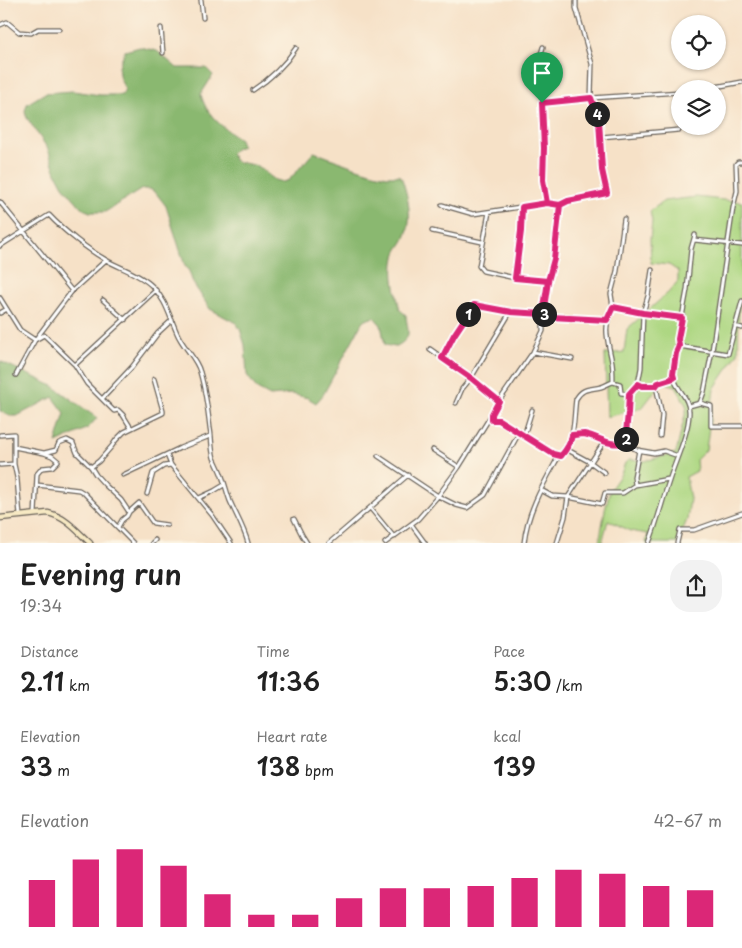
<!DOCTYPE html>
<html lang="en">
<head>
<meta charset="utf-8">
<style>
  body { margin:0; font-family:"Playpen Sans",sans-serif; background:#f2f2f2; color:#222; height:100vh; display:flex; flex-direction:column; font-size:19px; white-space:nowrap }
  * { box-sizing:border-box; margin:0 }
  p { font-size:16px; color:#767676 }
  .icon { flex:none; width:28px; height:28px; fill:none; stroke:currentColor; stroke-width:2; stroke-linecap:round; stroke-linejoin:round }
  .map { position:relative; height:543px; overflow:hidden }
  .drawer { display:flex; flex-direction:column; background:#fff; flex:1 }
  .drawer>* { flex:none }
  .controls { position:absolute; left:671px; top:15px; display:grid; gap:10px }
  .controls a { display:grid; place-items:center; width:55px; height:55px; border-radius:50%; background:#fff; box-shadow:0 1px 4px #0004; font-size:25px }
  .pin { position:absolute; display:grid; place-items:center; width:42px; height:42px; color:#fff; margin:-51px -21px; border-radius:50% 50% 50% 0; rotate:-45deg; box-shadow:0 0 5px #0007 }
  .pin .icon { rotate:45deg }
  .km { position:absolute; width:25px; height:25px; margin:-12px; border-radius:50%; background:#222; color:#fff; font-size:14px; line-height:25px; text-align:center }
  .round { display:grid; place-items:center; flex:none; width:52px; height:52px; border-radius:20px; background:#f2f2f2 }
  .summary { display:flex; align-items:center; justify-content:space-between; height:85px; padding:0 20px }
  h1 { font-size:28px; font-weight:600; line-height:38px }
  .figures { display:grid; grid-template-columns:repeat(3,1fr); gap:8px; height:85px; padding:5px 20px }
  .figures div { display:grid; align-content:center }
  .figures b { font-size:25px; font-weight:600 }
  .figures small { font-size:14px; font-weight:400 }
  .figures p { font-size:14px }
  .chart { height:140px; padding:10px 20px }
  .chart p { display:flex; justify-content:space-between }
  .chart svg { width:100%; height:90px; margin-top:5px; stroke:#db2777; stroke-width:6 }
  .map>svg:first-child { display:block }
  .green { fill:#add782; stroke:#647a4f }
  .forest { fill:#8ab870; stroke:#536a46 }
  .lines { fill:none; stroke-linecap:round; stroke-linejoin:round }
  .street-casing { stroke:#686158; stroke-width:5.5 }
  .secondary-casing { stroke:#686158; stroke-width:7 }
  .street { stroke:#fff; stroke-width:3 }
  .secondary { stroke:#f7e9c3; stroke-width:4.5 }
  .route-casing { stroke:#fff; stroke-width:10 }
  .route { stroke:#db2777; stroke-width:6 }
</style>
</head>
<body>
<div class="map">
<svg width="742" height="543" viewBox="0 0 742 543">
  <rect width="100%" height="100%" fill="#fcf5e5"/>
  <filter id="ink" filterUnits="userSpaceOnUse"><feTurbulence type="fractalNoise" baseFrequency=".02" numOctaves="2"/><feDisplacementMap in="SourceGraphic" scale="10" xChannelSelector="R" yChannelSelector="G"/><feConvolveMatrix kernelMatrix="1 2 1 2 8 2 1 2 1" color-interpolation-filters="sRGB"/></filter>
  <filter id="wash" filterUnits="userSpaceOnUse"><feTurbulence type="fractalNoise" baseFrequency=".0096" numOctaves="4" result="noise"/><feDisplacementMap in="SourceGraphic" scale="20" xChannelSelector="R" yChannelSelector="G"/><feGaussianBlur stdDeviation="1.12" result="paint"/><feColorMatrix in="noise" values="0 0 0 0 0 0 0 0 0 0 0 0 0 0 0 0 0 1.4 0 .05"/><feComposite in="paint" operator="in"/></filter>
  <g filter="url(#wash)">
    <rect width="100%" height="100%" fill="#f6e1c7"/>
    <!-- green -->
    <path class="green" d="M696,197l46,5v94l-3,14 -1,43 -24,36 -8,61 -10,10 1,11 -11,6 4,22 -3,21 -10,23h-31l2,-9 -18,-3 -22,-11 -6,23h-3l6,-33 5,-20 11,-16 4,-11 4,-3 16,1 31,-8 11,-46 -11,-21 -14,-4 -20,26 -35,9 -2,-63 19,-2 3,-23 42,-37 9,-11v-10l-9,-6 -18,-2 -1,-24 2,-18 -2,-10 14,-10z"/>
    <!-- forest -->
    <path class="forest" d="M140,47l17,4 20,17h29l7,7 -12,19c4,20 22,34 39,45l2,7 -7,3 -4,5 4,7 22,5 18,14 8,2 6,-2 25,-28c22,8 45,18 68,23 6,2 13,0 19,1 7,20 13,44 3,64 -3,6 -8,10 -9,17 -4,17 1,36 5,53l6,5c1,17 8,22 -11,32l-10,-2 -4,-20 -7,-8 -11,4 -40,74 -7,8 -8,-5 -16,-4 -22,2 -13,-7 -10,-14 -2,-30 -5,-16 -4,-6 -26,-14 -17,-26 -4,-12 -4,-5 -19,-60 -10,-13 -6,-4h-8l-37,23h-15l-7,-3 -20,-23 -7,-13 -8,-24 -21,-31 -2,-7 2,-7 18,-11 28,-2 27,4h22l3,-6c-9,-18 -8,-20 0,-38z
      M0,361l53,25 44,32 -9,10 -32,15 9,-30 -12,-16 -36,19h-7l-10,-5z"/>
  </g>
  <g filter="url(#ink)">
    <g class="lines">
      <!-- street casing -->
      <g class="street-casing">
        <path id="street" d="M201,0l2,18
          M0,25l7,-3 12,10 12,1 7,-4h21
          M161,28l2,25
          M543,47l-2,7 1,49 2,45 -1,32 4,23
          M704,89l38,-7
          M253,90c17,-11 32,-25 43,-42
          M542,103l49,-5 89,-6
          M601,137l78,-7
          M0,202l72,89
          M442,205l31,9 74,-11 13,2
          M489,212l-10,54 4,5 32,7 33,3
          M432,231l50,11
          M694,240l48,5
          M0,246l49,-31c15,16 38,34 57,45 14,8 34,14 46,26 14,14 17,29 25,47 5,13 20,26 23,39 5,17 8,38 10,56 2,10 1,20 4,30 3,6 6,12 8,18 3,8 5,17 8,25 6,14 14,27 18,42
          M515,278l6,-47 1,-24
          M0,298l20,32 15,10 9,-5 31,30 12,19 27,27 4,-1 5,5 8,13
          M103,300l22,20
          M613,307l-2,-13 6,-23 7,-52
          M0,313l7,-4
          M735,326l7,2
          M679,346l49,8 14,-53
          M430,349l41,29 40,-67
          M533,352l39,7
          M442,359l12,-24 20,-30 37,6 32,3 8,3 56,3
          M75,365l81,-75
          M16,375l19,-35 37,-49 34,-31
          M613,382c0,-7 0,-14 -1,-20 -4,-21 -10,-35 1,-55l30,6 39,5
          M638,384l5,2h13l2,-3 16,-5
          M656,386l6,29 -2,21
          M102,399l30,-32 26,-34 14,-13
          M456,403l6,-14 9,-11 28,23
          M700,403l11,3v20h31
          M689,406l11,-3 4,-11 8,-41 21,-143 4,-17 -1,-27 2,-2h4
          M492,415v5h7l54,33 8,3
          M0,435l14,-1v30l3,14 3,38
          M572,435l12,-1 20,8 13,2 8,-1 12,7 17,3 10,-2 14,5
          M524,436l8,-26
          M625,443l3,-30 1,-19
          M14,447l30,6
          M566,449l24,13 15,11
          M433,450l26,17
          M167,455l4,10
          M378,456l60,40 18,9 11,3 18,-13 34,-62
          M0,465l14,-1
          M91,467l8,-6 13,-15 4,-6 8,-8 39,-19v-2l-9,-32
          M123,475l57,-27 30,-12
          M37,485l42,5 5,3 49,50
          M635,485l-1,-8 5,-27
          M541,490l11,6 16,1 34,7 3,-11h18l12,-8 34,-6
          M147,494l6,-21 11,-7 7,-1 41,50 19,28
          M199,498l15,-7 10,-6
          M371,509l23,28
          M129,512l10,-9 14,20 14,2
          M35,514l2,-40 5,-6 10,-1 6,-6 -6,-5 -8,-3 12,-3 3,-7 8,-3 6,3 4,10 14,14 5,8 9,10 16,15 8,12 -2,4 -5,4 -4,7
          M294,519l8,16 5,8
          M411,524l14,19
          M152,543l3,-3
          M329,543l79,-68
          M385,543l33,-24 20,-23 21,-29 33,-53 7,-13 34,-49 10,-21v-17l5,-33 6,-22 6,-54 8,-4 39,-8 -5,-23 -3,-51 -8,-21 1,-34 -16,-56v-8
          M524,543c3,-29 17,-55 31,-80 4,-8 11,-12 15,-22 5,-12 4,-29 6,-42 7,-12 14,-9 25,-12 4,-1 8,-4 12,-5l7,2 1,9 8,1 9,-10 3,-16 2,-55 5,-17 4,-26
          M557,543l8,-26 3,-20 36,-55
          M649,543c8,-20 13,-41 20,-62 6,-20 21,-50 20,-70 0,-15 -16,-24 -16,-38 0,-11 6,-23 5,-34l9,-49 4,-41 4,-14
          M677,543l3,-13h14l48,-17"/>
      </g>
      <!-- secondary casing -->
      <g class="secondary-casing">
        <path id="secondary" d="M0,518l48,-5c18,4 29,18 42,30"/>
      </g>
      <!-- street -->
      <use href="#street" class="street"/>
      <!-- secondary -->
      <use href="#secondary" class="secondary"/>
    </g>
  </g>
  <g class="lines" filter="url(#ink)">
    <!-- route casing -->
    <g class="route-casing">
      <path id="route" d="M542,103l2,45 -1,32 4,23 13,2 -6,54 -6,22 -5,33 -32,-2 -37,-7 -20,30 -12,23 29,20 28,23 -7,13v6h7l54,34 8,2c5,-6 10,-13 11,-21 4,0 8,-1 12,-1 16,3 22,12 41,9l3,-30 1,-19 9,-10 4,2h14l2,-3 16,-5 -1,-4 3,-21 3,-7 -1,-7 4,-21 -39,-5 -30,-6 -6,13 -56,-3 -8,-3 5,-33 -33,-3 6,-47 1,-24 25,-4 13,2 8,-4 39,-8 -5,-23 -3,-50 -8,-22 -49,5"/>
    </g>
    <!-- route -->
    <use href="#route" class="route"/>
  </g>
</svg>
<div class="controls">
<a><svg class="icon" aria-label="locate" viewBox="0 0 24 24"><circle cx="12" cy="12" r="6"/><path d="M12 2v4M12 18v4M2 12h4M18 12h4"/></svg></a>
<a><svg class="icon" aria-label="layers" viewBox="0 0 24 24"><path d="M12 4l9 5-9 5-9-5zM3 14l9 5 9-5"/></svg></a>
</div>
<div class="pin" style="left:542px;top:103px;background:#1e9e55"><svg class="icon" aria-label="arrive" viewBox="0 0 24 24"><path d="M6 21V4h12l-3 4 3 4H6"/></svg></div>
<b class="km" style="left:468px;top:314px">1</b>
<b class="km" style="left:626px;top:439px">2</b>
<b class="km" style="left:544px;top:314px">3</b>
<b class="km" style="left:597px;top:114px">4</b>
</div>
<section class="drawer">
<div class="summary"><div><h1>Evening run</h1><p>19:34</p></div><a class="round"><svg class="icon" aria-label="share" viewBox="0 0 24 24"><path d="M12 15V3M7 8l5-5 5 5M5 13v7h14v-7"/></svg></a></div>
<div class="figures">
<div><p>Distance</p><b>2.11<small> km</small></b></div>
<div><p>Time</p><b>11:36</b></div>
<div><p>Pace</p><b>5:30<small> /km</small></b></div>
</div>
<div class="figures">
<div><p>Elevation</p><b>33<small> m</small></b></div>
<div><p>Heart rate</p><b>138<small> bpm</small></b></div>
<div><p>kcal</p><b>139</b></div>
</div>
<div class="chart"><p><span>Elevation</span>42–67 m</p>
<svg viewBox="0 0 160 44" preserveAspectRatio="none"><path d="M5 44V21M15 44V11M25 44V6M35 44V14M45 44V28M55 44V38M65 44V38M75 44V30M85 44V25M95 44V25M105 44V24M115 44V20M125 44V16M135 44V18M145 44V24M155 44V26"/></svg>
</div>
</section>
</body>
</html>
